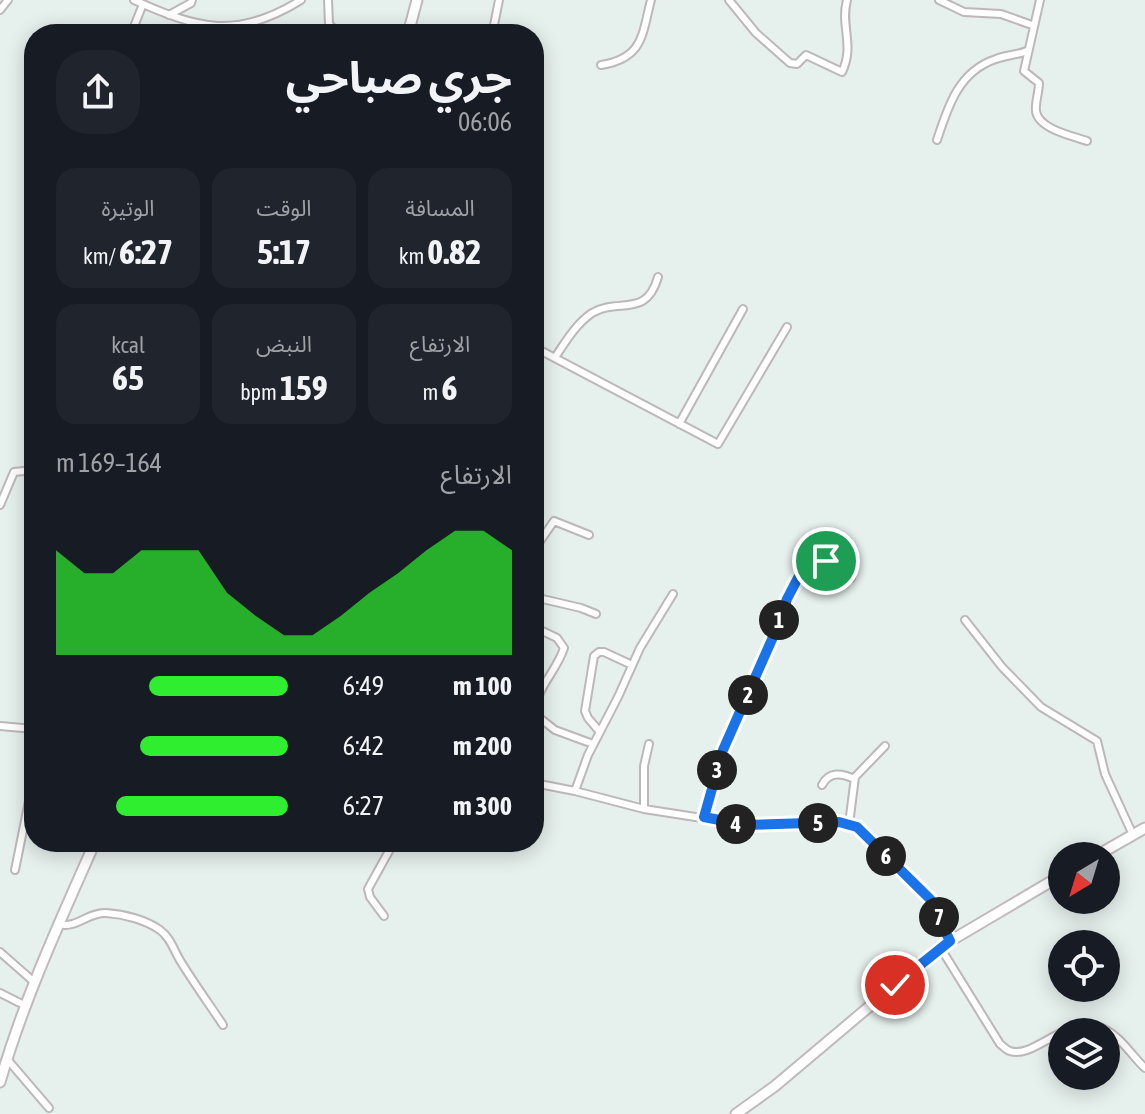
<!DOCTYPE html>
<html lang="ar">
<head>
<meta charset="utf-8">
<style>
  body { margin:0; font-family:"Asap Condensed","Noto Sans Arabic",sans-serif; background:#20242c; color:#f1f3f6; direction:rtl; height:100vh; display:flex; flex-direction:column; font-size:30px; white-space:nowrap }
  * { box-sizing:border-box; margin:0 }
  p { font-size:26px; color:#9ea1a6 }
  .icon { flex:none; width:44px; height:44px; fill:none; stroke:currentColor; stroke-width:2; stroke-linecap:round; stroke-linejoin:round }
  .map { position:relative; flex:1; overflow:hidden; direction:ltr }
  .sheet { position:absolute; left:24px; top:24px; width:520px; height:828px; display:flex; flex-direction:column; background:#171b24; border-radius:32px; box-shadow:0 4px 20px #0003; direction:rtl }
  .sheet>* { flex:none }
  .needle { width:52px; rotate:218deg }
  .fabs { position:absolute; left:1048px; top:842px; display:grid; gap:16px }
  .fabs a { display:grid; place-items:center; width:72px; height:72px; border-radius:50%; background:#171b24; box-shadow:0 4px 20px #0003; font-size:40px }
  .pin { position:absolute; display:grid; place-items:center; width:68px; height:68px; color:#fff; margin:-34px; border:4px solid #fff; border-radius:50%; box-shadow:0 2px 8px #0007 }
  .km { position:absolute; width:40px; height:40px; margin:-20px; border-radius:50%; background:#222; color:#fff; font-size:22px; line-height:40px; text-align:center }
  .round { display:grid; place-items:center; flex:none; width:84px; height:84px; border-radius:32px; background:#20242c }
  .summary { display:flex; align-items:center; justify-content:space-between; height:136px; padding:0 32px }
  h1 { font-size:44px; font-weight:700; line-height:60px }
  .stats { display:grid; grid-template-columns:repeat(3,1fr); gap:12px; height:136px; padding:8px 32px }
  .stats div { display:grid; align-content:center; border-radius:20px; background:#20242c; text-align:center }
  .stats b { font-size:34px; font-weight:700 }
  .stats small { font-size:22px; font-weight:400 }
  .stats p { font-size:22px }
  .chart { height:224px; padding:16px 32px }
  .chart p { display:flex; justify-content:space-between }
  .chart svg { width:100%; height:144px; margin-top:8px; fill:#2fed2f; opacity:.7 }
  ul { padding:0 32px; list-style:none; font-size:26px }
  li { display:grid; grid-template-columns:128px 96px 1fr; align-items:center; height:60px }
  li i { height:20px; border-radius:10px; background:#2fed2f }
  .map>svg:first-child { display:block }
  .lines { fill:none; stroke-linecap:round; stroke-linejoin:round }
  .street-casing { stroke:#bdb7b9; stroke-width:10 }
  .secondary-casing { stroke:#c2b9bd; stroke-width:13 }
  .street { stroke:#fff; stroke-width:6 }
  .secondary { stroke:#fff; stroke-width:9 }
  .route-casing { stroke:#fff; stroke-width:16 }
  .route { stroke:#1a73e8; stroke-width:10 }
</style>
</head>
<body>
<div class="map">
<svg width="1145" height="1114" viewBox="0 0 1145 1114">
  <rect width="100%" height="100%" fill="#e6f0ed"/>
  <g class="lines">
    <!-- street casing -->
    <g class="street-casing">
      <path id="street" d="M134,0c64,29 103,40 167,0
        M328,0l1,24 10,10
        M729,0l27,33 34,30 7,1 9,-9 36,17c13,-27 -2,-46 5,-72
        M939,0l25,12 37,2 31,11
        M1040,0l-16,71 15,12c0,9 -4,19 -3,28 2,18 37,25 51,30
        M0,10l8,-10
        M169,15l22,-12 1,-3
        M131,34l12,-30
        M498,34l-4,-9 5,-25
        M601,65c43,-7 41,-31 50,-65
        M937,140c11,-34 22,-69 59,-81 10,-4 21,-4 31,-8
        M534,347l184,97 69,-117
        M556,356c10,-15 21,-33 36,-43 27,-16 54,6 66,-36
        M679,424l64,-115
        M0,505l14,-33 20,-2
        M534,550l20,-29 35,14
        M534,597l47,11 15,6
        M965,620l37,47 39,40 56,34 8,33 28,61
        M534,627l23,11 7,10c-8,25 -30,41 -28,67l19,15 38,14
        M0,726l34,3
        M599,731l-11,-13 -3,-7 9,-55 5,-4h5l28,13
        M534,783l41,8 69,18 90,14 105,-1 18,5 73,72 20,42
        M822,785c7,-14 20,-12 32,-6
        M575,791l13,-36 30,-58 22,-49 33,-54
        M644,809v-43l5,-22
        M704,817l19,-67 70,-164 7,-12 18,-13h8l25,17
        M849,824l6,-47 30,-31
        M15,870l19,-94
        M384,916l-14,-19 -2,-8 26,-47
        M59,924c17,5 29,-12 47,-11 18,1 40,7 54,17 11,8 14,21 21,32 13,21 28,42 42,63
        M940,947l60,97c3,2 6,6 10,7 24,9 58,-39 94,-22 16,7 29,28 41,39
        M0,952l33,29
        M0,993l24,12
        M7,1059l42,49"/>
    </g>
    <!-- secondary casing -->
    <g class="secondary-casing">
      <path id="secondary" d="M408,34l9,-34
        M1096,856l49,-28
        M0,1082c24,-83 60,-161 95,-240
        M736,1114l39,-28 165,-139 122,-72"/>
    </g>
    <!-- street -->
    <use href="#street" class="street"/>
    <!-- secondary -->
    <use href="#secondary" class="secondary"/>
  </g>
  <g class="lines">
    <!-- route casing -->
    <g class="route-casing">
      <path id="route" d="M826,561l-13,1 -13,12 -13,25 -10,29 -54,122 -19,67 41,8 94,-3 18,5 73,72 20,42 -55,44"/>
    </g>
    <!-- route -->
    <use href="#route" class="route"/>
  </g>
</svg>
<div class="fabs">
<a><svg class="needle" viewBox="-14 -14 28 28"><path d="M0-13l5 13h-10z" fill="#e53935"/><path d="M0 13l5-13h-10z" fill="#9ea1a6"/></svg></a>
<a><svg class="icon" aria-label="locate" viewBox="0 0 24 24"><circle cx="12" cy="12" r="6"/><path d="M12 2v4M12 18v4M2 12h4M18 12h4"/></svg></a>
<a><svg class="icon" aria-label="layers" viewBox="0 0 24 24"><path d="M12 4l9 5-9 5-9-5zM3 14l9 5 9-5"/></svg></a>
</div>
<div class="pin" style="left:826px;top:561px;background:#1e9e55"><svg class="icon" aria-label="arrive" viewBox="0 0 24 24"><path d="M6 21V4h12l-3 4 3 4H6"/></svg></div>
<div class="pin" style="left:895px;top:985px;background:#d93025"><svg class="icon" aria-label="check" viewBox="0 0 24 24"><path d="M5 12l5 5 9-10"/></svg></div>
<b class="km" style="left:779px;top:620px">1</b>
<b class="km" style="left:748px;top:695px">2</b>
<b class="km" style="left:717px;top:770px">3</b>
<b class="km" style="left:736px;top:824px">4</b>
<b class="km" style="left:818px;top:823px">5</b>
<b class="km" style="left:886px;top:856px">6</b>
<b class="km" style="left:939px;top:917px">7</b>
<section class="sheet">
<div class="summary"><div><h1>جري صباحي</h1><p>06:06</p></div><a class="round"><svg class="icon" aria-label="share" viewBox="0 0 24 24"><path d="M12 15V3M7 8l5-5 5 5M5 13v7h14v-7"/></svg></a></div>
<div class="stats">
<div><p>المسافة</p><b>0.82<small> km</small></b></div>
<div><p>الوقت</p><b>5:17</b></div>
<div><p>الوتيرة</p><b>6:27<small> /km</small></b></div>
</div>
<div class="stats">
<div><p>الارتفاع</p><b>6<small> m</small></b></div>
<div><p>النبض</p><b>159<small> bpm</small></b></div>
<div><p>kcal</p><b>65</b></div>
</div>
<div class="chart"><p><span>الارتفاع</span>164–169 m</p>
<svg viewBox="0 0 160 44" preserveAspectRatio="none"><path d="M0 44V12L10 19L20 19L30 12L40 12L50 12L60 25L70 32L80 38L90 38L100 32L110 25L120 19L130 12L140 6L150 6L160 12V44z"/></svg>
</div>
<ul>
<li><b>100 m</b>6:49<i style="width:60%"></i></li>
<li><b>200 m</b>6:42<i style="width:64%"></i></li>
<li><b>300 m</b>6:27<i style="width:74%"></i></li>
</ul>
</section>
</div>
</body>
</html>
